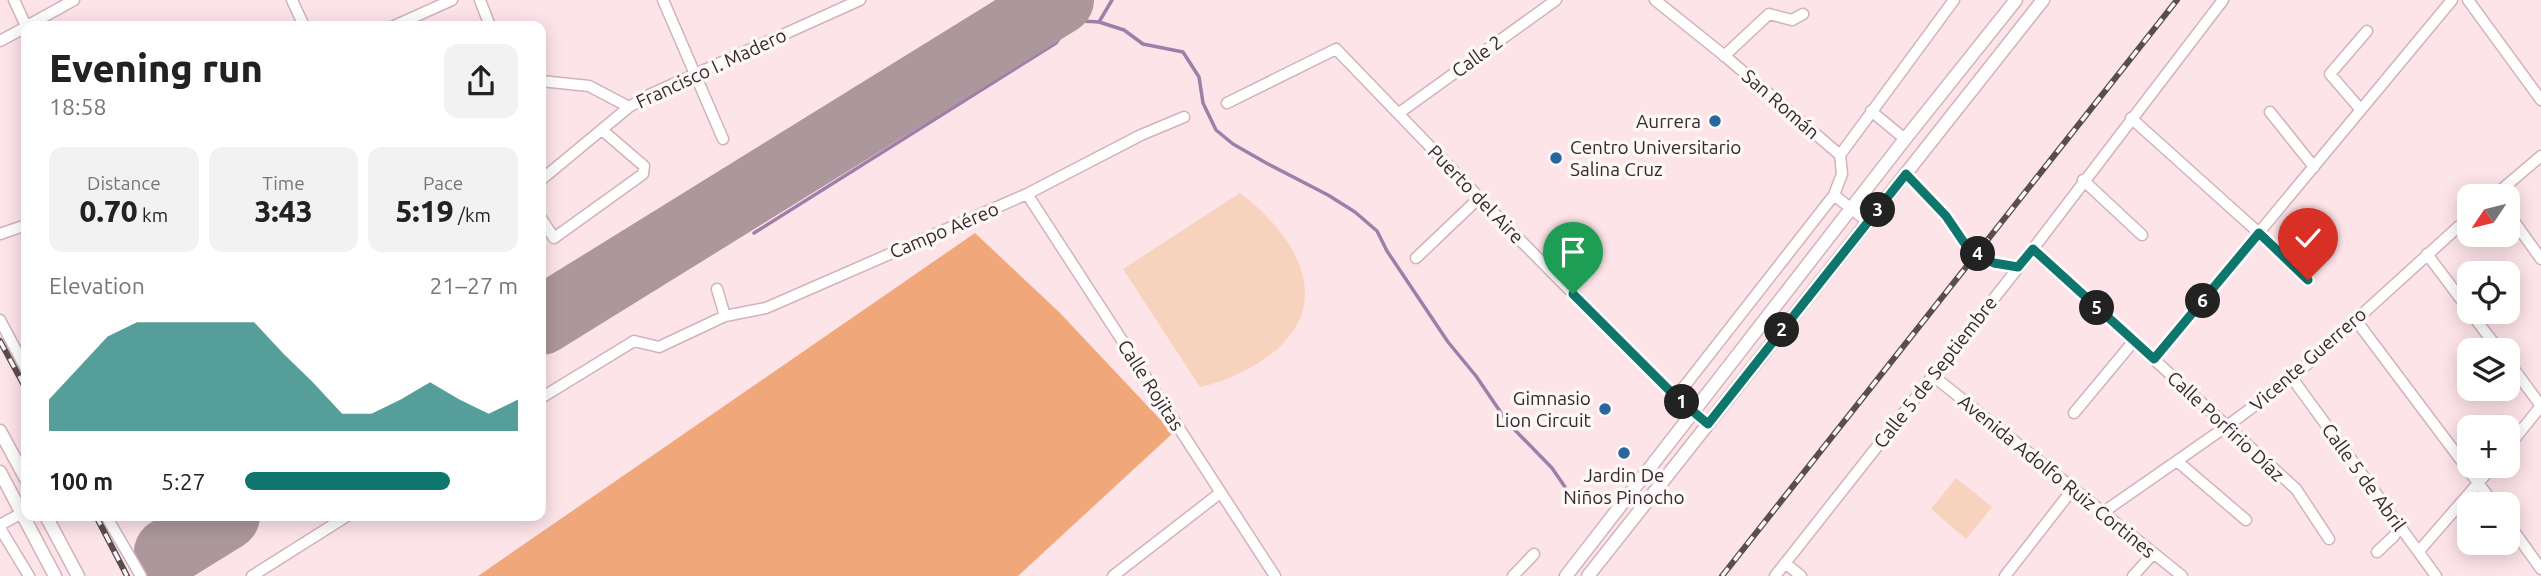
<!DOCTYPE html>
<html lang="en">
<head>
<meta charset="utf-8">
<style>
  body { margin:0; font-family:Ubuntu,sans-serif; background:#f2f2f2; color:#222; height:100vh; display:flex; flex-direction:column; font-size:26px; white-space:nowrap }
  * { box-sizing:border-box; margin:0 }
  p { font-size:23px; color:#767676 }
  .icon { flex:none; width:38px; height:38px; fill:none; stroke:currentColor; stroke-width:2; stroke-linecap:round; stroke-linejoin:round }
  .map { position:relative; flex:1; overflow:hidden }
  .side { position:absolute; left:21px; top:21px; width:525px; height:500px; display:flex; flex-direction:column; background:#fff; border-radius:14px; box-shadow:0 4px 18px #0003 }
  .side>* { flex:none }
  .needle { width:46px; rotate:235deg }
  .tools { position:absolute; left:2457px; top:184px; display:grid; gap:14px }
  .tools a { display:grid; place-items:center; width:63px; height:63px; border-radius:14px; background:#fff; box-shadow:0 4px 18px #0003; font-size:35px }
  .pin { position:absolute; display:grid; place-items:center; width:60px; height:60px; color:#fff; margin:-72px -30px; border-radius:50% 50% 50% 0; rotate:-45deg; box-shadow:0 0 7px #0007 }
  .pin .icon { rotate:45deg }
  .km { position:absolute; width:35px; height:35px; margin:-18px; border-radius:50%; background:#222; color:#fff; font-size:19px; line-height:35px; text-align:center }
  .round { display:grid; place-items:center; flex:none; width:74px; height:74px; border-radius:14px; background:#f2f2f2 }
  .head { display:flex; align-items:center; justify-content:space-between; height:119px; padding:0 28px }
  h1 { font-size:38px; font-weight:800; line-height:52px }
  .metrics { display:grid; grid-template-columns:repeat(3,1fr); gap:10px; height:119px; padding:7px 28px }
  .metrics div { display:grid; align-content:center; border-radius:14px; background:#f2f2f2; text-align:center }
  .metrics b { font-size:30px; font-weight:800 }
  .metrics small { font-size:19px; font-weight:400 }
  .metrics p { font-size:19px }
  .chart { height:196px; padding:14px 28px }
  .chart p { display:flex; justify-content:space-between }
  .chart svg { width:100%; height:126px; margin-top:7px; fill:#0f766e; opacity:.7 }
  ul { padding:0 28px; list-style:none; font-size:23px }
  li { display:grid; grid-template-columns:112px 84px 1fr; align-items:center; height:52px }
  li i { height:18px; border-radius:9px; background:#0f766e }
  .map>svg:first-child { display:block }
  .green { fill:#f7d2bc }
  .forest { fill:#f0a87b }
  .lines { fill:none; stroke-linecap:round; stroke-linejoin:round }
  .stream { stroke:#a37daa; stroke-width:3.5 }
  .runway { stroke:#ac989c; stroke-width:68 }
  .minor-casing { stroke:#d1b3b9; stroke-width:13 }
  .major-casing { stroke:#d1b3b9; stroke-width:15 }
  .minor { stroke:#fff; stroke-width:10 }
  .major { stroke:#fff; stroke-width:12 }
  .rail-casing { stroke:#5a4d4f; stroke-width:6 }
  .rail { stroke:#fdf7f8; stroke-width:3.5; stroke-dasharray:10; stroke-linecap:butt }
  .route-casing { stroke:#fff; stroke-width:14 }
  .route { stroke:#0f766e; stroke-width:9 }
  .poi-dot { fill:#2a669e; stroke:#fdf7f8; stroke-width:2.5 }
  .labels { text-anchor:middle; stroke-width:7; stroke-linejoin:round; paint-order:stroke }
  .street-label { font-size:19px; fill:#34292b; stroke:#fdf7f8 }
  .poi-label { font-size:19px; fill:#34292b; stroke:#fdf7f8; text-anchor:end }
</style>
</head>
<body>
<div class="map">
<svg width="2541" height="576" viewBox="0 0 2541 576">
  <rect width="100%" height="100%" fill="#fde4e9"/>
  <!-- green -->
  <path class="green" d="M1240,193c64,49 100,121 15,172 -18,10 -35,18 -55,22l-77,-118z
    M1956,478l36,29 -26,32 -35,-30z"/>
  <!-- forest -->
  <path class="forest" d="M975,233l85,80 113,120 -155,143h-540z"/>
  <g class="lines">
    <!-- stream -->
    <path class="stream" d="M1099,22l25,8 19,14 40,8 16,25 4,26 13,27 17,14 35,20 60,31 27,17 22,19 10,20 61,91 28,34 32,47 44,45 13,19
      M754,233l302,-190c17,-24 14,-23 43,-21l13,-22"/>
    <!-- runway -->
    <path class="runway" d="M541,321l519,-321
      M168,552l58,-36"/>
    <!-- minor casing -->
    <g class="minor-casing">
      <path id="minor" d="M14,0l12,26
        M292,0l12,26
        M480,0l10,26
        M663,0l60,139
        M1655,0l71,57 114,98 2,19 -8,21 34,27
        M2468,0l73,100
        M27,26l47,-26
        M394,26l58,-26
        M0,41l26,-14
        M1724,56l45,-42 23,6 11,-6
        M541,81l48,5 40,21
        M1227,103l109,-54 186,193 154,155 32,27
        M2361,110l-31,-36 37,-43
        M1871,111l34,28
        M2270,112l44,55
        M1399,113l157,-113
        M2131,118l128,115 49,47
        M1840,155l114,-155
        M1906,174l40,42 19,28 12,10 17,9 24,4
        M541,180l88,-73 20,-12 211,-95
        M2083,180l59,55
        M1027,194l248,382
        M2494,196l47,-40
        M2508,213l33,46
        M541,218l13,20 89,-64 1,-8 -42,-36
        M0,234l26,-9
        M2033,249l263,240 33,50
        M2427,254l42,56
        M1416,258l63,-60
        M717,289l8,27 41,-8 261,-114 114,-59 43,-18
        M2470,312l29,38
        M2355,319l139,185
        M0,320l26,49
        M2154,359l298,-359
        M2508,361l33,45
        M1932,375l250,201
        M2292,378l144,198
        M1676,397l158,-202
        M541,398l93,-57 25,6 66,-31
        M2074,413l59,-71
        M2508,447l33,-41
        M2177,461l69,59
        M2102,513l125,-87 65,-48 177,-161
        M106,516l35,60
        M2508,523l33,46
        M0,525l22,-12
        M0,528l29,48
        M2419,551l74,-85
        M2377,552l17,-16 6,-10
        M1785,563l16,13
        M252,576l95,-60
        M1113,576l107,-83
        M1513,576l21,-22
        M1775,576l258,-327 190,-249
        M2005,576l67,-86
        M2133,576l20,-22"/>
    </g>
    <!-- major casing -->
    <g class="major-casing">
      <path id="major" d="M0,431l26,48
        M0,472l55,104
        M46,516l32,60
        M1566,576l339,-437 111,-139
        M1588,576l455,-576"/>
    </g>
    <!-- minor -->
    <use href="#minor" class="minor"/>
    <!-- major -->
    <use href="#major" class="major"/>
    <!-- rail casing -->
    <g class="rail-casing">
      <path id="rail" d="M0,341l26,48
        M96,516l31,60
        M1722,576l455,-576"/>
    </g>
    <!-- rail -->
    <use href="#rail" class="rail"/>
  </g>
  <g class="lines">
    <!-- route casing -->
    <g class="route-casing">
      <path id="route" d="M1573,294l103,103 32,27 198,-250 40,42 19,28 12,10 17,9 24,4 15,-18 121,110 105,-126 49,47"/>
    </g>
    <!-- route -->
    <use href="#route" class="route"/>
  </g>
  <!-- markers -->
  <g class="poi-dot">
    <circle cx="1715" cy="121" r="7"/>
    <circle cx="1556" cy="158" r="7"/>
    <circle cx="1605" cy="409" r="7"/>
    <circle cx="1624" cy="453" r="7"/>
  </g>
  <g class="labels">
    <!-- street labels -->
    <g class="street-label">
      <text transform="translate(1477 56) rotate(-36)" y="7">Calle 2</text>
      <text transform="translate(711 68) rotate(-25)" y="7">Francisco I. Madero</text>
      <text transform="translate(1781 104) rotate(41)" y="7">San Román</text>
      <text transform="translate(1476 194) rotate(46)" y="7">Puerto del Aire</text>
      <text transform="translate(944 230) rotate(-23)" y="7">Campo Aéreo</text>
      <text transform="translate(2308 359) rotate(-41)" y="7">Vicente Guerrero</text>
      <text transform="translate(1935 372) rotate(-52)" y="7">Calle 5 de Septiembre</text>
      <text transform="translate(1151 385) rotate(57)" y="7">Calle Rojitas</text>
      <text transform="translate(2226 426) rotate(43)" y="7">Calle Porfirio Díaz</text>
      <text transform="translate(2057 476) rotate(39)" y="7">Avenida Adolfo Ruiz Cortines</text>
      <text transform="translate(2364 477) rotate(54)" y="7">Calle 5 de Abril</text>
    </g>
    <!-- poi labels -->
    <g class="poi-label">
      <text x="1701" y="128">Aurrera</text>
      <text x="1570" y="154" text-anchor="start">Centro Universitario<tspan x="1570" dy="22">Salina Cruz</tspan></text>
      <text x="1591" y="405">Gimnasio<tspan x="1591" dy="22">Lion Circuit</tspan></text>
      <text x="1624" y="482" text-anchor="middle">Jardin De<tspan x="1624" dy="22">Niños Pinocho</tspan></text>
    </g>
  </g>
</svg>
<div class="tools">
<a><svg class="needle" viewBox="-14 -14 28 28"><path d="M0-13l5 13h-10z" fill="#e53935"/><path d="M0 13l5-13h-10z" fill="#767676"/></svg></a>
<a><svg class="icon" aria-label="locate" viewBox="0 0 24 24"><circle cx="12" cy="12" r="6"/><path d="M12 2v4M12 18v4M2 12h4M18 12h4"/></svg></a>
<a><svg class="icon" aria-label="layers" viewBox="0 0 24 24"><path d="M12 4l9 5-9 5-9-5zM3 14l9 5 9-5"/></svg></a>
<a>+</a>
<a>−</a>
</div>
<div class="pin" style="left:1573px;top:294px;background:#1e9e55"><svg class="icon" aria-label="arrive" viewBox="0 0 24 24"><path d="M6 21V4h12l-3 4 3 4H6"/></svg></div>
<div class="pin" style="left:2308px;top:280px;background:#d93025"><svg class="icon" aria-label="check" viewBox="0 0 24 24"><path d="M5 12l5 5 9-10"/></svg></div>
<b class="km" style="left:1682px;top:402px">1</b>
<b class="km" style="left:1782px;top:330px">2</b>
<b class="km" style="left:1878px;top:210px">3</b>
<b class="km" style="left:1978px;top:254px">4</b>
<b class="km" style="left:2097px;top:308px">5</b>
<b class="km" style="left:2203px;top:301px">6</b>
<section class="side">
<div class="head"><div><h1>Evening run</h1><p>18:58</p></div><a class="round"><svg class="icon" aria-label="share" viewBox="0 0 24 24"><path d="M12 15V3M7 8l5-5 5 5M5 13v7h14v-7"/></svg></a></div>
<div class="metrics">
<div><p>Distance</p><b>0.70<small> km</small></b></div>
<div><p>Time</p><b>3:43</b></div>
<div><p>Pace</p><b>5:19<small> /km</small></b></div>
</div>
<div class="chart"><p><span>Elevation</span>21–27 m</p>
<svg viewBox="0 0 160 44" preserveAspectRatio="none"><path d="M0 44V33L10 22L20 11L30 6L40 6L50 6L60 6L70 6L80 17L90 27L100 38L110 38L120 33L130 27L140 33L150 38L160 33V44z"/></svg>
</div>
<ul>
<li><b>100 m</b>5:27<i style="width:75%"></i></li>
</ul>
</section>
</div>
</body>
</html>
